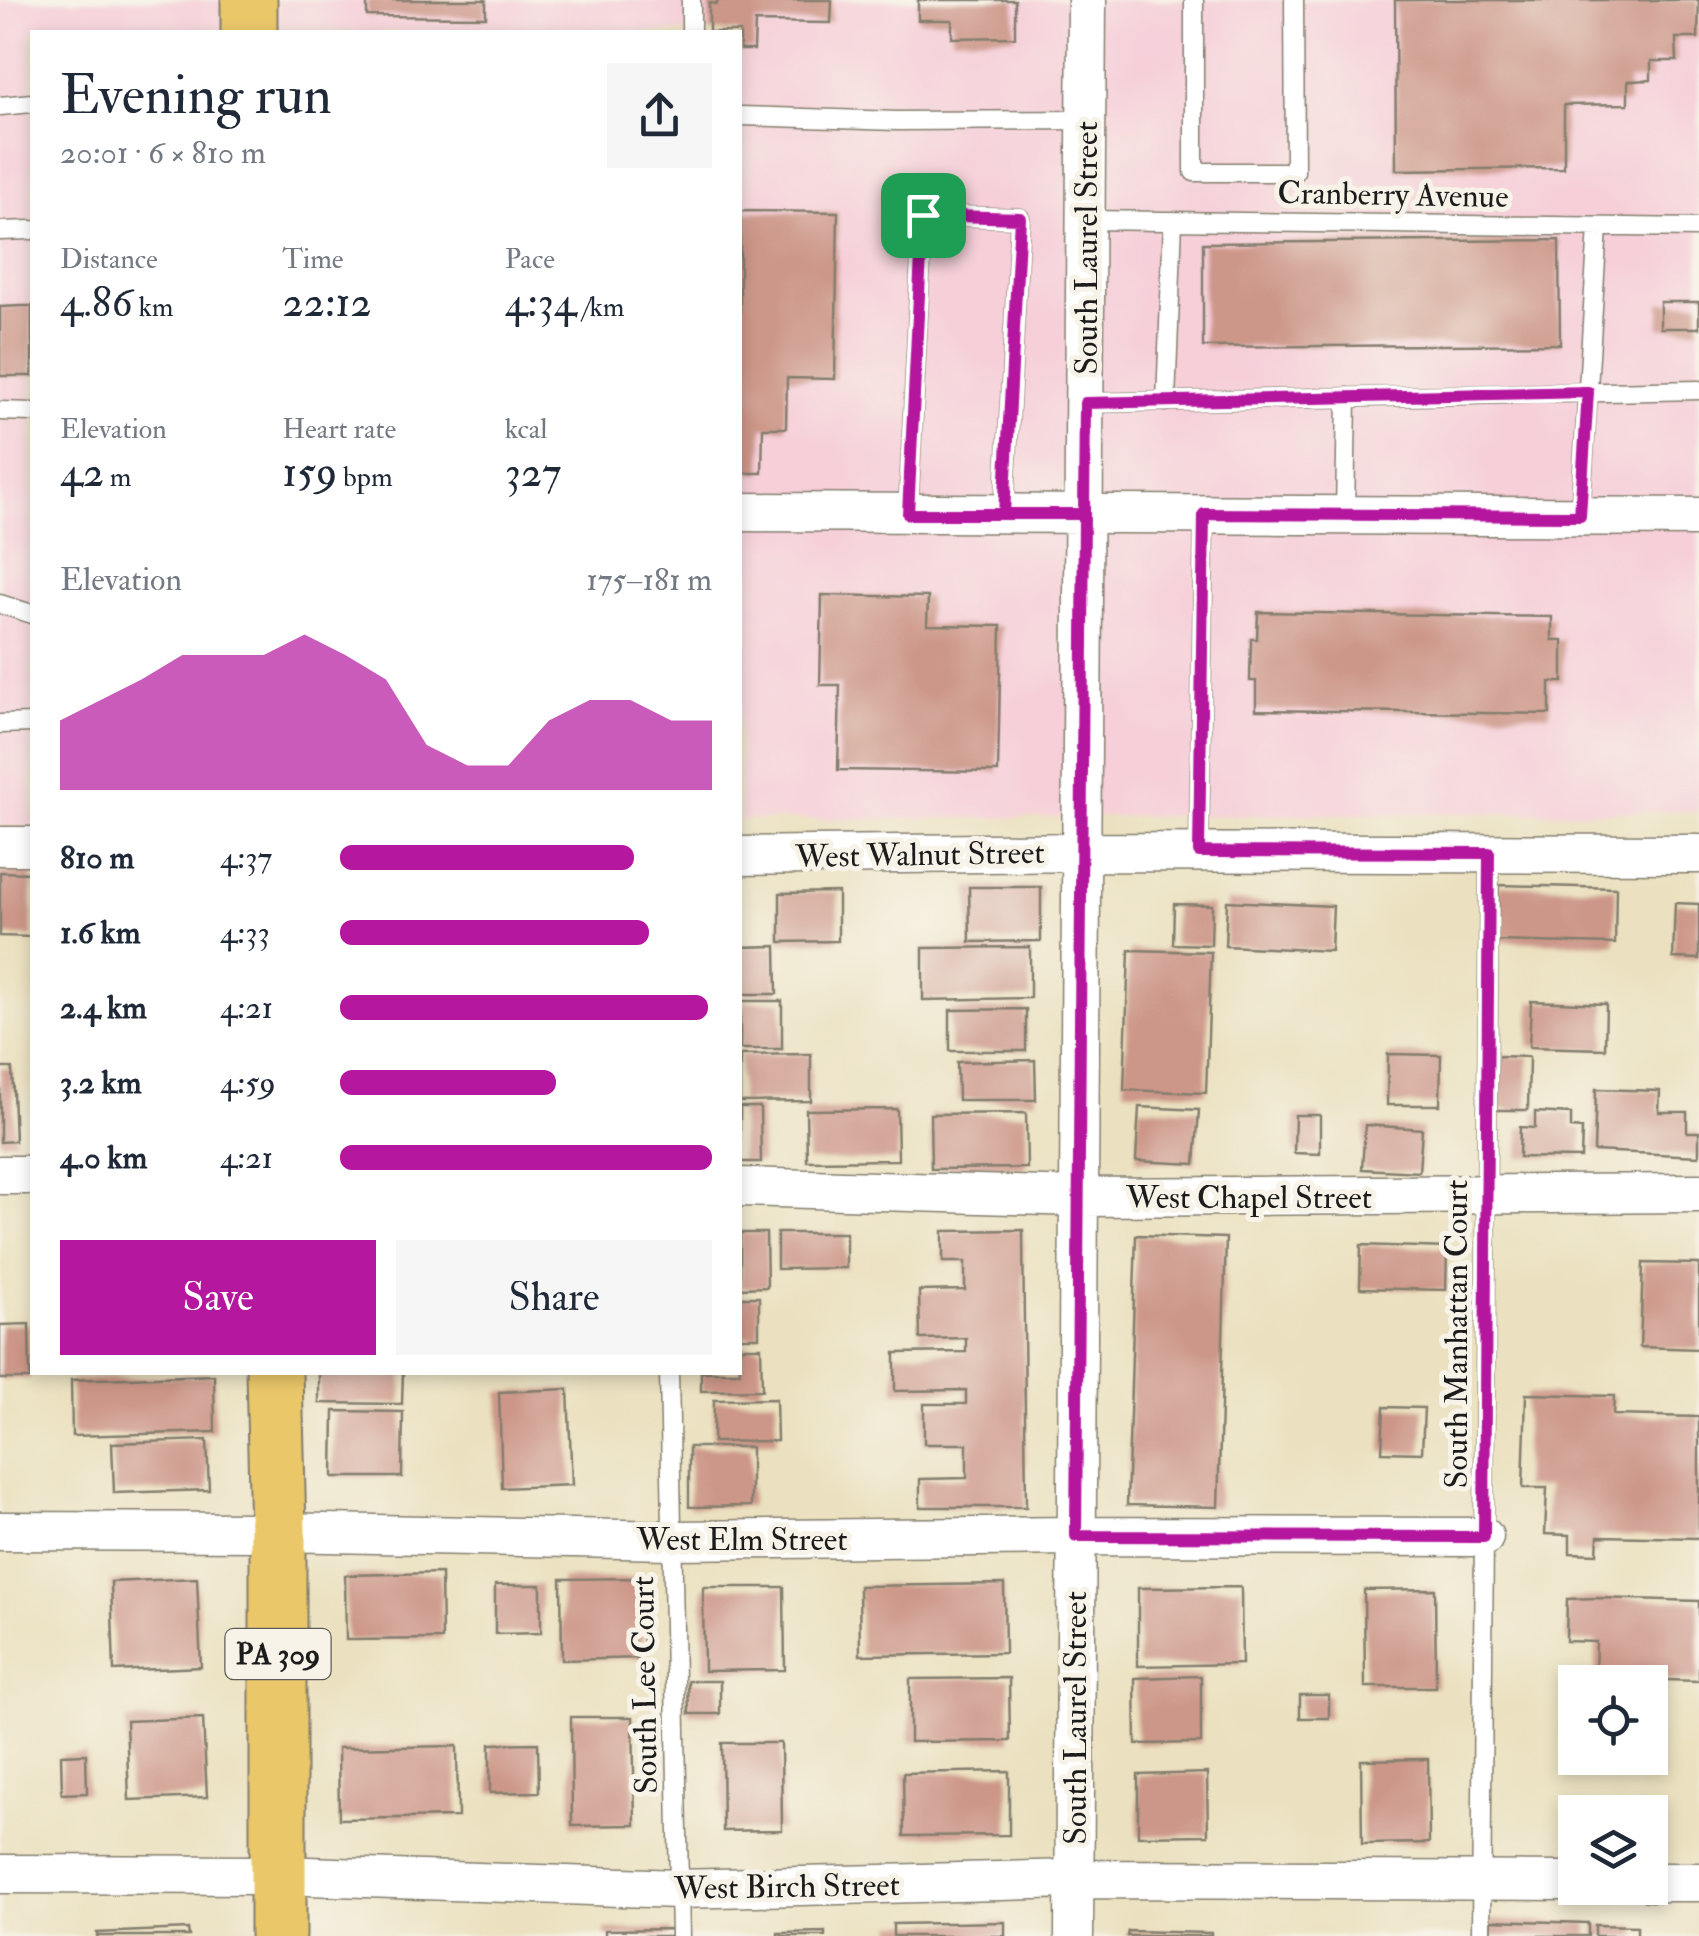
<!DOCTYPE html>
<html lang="en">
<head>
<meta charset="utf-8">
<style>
  body { margin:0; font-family:"IM FELL Double Pica",serif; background:#f6f6f7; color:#1f2937; height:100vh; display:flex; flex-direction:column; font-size:38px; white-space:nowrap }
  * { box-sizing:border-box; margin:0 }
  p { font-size:32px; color:#747a83 }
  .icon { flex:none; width:55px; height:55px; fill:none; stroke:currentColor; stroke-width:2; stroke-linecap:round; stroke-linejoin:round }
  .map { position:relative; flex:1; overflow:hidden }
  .side { position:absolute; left:30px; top:30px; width:712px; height:1345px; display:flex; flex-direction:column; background:#fff; border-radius:0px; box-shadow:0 5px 15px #0003 }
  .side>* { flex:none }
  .controls { position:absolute; left:1558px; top:1665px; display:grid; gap:20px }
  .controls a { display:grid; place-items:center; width:110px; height:110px; border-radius:0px; background:#fff; box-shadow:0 5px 15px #0003; font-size:50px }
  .pin { position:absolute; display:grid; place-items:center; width:85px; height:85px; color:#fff; margin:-42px; border-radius:20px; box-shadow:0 5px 15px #0006 }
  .round { display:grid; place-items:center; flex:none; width:105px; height:105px; border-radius:0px; background:#f6f6f7 }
  .headline { display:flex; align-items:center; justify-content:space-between; height:170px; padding:0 30px }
  h1 { font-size:55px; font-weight:600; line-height:75px }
  .figures { display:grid; grid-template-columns:repeat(3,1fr); gap:15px; height:170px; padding:10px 30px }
  .figures div { display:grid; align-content:center }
  .figures b { font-size:42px; font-weight:600 }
  .figures small { font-size:28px; font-weight:400 }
  .figures p { font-size:28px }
  .chart { height:280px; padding:20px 30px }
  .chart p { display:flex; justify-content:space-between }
  .chart svg { width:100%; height:180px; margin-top:10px; fill:#b5179e; opacity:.7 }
  .primary-button { display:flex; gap:20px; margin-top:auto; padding:20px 30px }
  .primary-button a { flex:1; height:115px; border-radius:0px; background:#b5179e; color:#fff; font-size:40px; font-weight:600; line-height:115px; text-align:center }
  .primary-button a+a { background:#f6f6f7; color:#1f2937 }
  ul { padding:0 30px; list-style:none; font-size:32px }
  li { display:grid; grid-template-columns:160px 120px 1fr; align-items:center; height:75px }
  li i { height:25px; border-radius:12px; background:#b5179e }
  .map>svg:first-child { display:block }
  .built { fill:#f6cfd9 }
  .building { fill:#cc9688 }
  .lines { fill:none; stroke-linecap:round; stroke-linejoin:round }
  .service-casing { stroke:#847e6e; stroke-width:21 }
  .minor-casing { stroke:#847e6e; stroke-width:41 }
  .trunk-casing { stroke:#847e6e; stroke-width:59 }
  .service { stroke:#fff; stroke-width:18 }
  .minor { stroke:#fff; stroke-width:38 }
  .trunk { stroke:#eac769; stroke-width:55 }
  .route-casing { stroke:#fff; stroke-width:20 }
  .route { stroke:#b5179e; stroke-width:12 }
  .labels { text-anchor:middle; stroke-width:10; stroke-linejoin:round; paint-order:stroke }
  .shield { fill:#f7f3e8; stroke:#5e5c59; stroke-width:2.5 }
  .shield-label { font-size:30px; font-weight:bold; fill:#1c1c1c }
  .street-label { font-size:32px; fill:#1c1c1c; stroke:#f7f3e8 }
</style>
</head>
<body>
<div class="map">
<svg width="1699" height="1936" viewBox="0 0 1699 1936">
  <rect width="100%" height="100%" fill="#f7f3e8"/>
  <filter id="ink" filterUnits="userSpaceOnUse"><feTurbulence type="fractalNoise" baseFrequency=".01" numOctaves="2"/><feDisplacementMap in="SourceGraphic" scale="20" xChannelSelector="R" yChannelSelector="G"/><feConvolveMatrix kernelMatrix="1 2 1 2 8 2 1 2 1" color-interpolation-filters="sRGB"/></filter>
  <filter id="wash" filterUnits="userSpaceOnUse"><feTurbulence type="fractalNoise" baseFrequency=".0048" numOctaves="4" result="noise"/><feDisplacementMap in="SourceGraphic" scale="40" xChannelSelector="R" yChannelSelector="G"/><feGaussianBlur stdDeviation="2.25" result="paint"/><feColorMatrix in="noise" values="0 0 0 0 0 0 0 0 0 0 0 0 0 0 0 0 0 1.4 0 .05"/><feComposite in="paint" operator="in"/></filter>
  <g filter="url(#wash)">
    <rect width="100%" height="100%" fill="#ebe1c0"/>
    <!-- built -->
    <path class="built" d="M0,0h1699v811l-959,9v-788h-708v795h-32z"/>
    <g id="blocks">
      <!-- building -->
      <path class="building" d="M367,0h119v17l-119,-1z
        M717,0h115l-1,23 -76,-1 -1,28h-14v-18h-31v-29l8,1z
        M918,0h97v37l-63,1v-18h-34z
        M1395,0h304l-1,38h-22l1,23h-26v19l-23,1v23l-64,1v63l-168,2z
        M740,211l98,1 -3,167 -48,-1 -1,50h-23l-1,45h-22z
        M1559,240l1,104 -357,3v-104z
        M1660,302h39v26h-39z
        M21,306h11v70h-32v-69z
        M822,595l106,2 -1,28 74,1 -3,146 -160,-2 2,-85h-20z
        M1258,612l294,5v23h11v42h-13v32l-294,-4v-29h-6l1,-42h6z
        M0,872l32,1v64l-32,-1z
        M1499,885l117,3 -1,56 -118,-3z
        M969,887h72v54l-71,1z
        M838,892v49l-58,1v-49z
        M1227,901l106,5 -2,45 -106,-5z
        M1675,903l24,1v55l-26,-1z
        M1174,904l38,1 -1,40 -38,-1z
        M776,946l1,48h-37v-47z
        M1030,947v51l-107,2v-52z
        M1129,950l82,2 -5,141 -82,-3z
        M740,1001h42v48h-42z
        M1531,1001l75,3 -1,45 -76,-2z
        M1026,1009v42h-76v-41z
        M811,1054v47l-71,1v-47z
        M1388,1054l53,1 -1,50h-53z
        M1497,1056l32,1 -1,53h-32z
        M1035,1060l1,40h-78l-1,-38z
        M0,1068h12l3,73 -15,1z
        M1596,1089l64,2 -1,21h28v20h12v24l-105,-5z
        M740,1107h20l1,55h-21z
        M1139,1107l60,3 -4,54 -59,-3z
        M897,1109l1,51 -91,1 -1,-51z
        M1535,1112l36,2v14l11,1 -1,29 -62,-1 1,-30 15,1z
        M1026,1113l1,55 -96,1 -1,-55z
        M1295,1115h25v39l-26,-1z
        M1365,1125l57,4 -3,43 -57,-3z
        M1023,1230l3,277h-106v-28l47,-1v-34h-43v-40h42v-14l-71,1v-38l71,-1v-14l-46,1 -1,-48 46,-1v-28h-22v-31z
        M740,1233h26l1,54 -27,1z
        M777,1233h69v35l-69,1z
        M1136,1235l90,3 -8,269 -91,-2z
        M1361,1245l86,3 -1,42 -86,-2z
        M1643,1263l56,1v85l-59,-2z
        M740,1297h19v40h-19z
        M29,1324l1,55h-30v-54z
        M740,1347h21l1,43 -61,1v-19h39z
        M319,1372h84l-1,32 -83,-1z
        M214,1375l1,57 -143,4 -1,-56z
        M568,1389l4,96 -70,3 -3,-96z
        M1526,1394l88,2 -1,19 86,2v121l-101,-2 -1,18 -27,-1v-18l-25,-1 2,-46h-24z
        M776,1399l1,42 -64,1 1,-42z
        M1384,1407l40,1 -2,45 -40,-1z
        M334,1411l69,1 -1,65h-69z
        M207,1440l2,50 -95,3 -2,-50z
        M689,1447h62v59l-62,1z
        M441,1573l1,66 -96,1 -1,-65z
        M197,1578l4,89 -87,4 -3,-89z
        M642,1578l1,80 -81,2 -1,-81z
        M1004,1584l1,69 -145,2 -1,-69z
        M495,1585h46v48l-46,1z
        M703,1587h81l1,83 -81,1z
        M1241,1587l1,77 -104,2v-78z
        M1435,1589l1,98h-71l-1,-97z
        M1597,1598l102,3v80l-104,-3 1,-36 -30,-1 1,-42z
        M1201,1676v67l-65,1 -1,-66z
        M1009,1678l1,63 -100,1v-63z
        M688,1681h32v33h-31z
        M1300,1695h29v23h-29z
        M571,1717h62l2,108 -63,1z
        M203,1718l4,79 -78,3 -3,-79z
        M538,1743l1,49 -49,1v-49z
        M722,1743h59l1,87 -59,1z
        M457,1746l1,71 -119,2 -1,-71z
        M86,1754l1,39 -25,1 -1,-39z
        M1428,1759l1,84 -67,1 -1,-84z
        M1009,1771v64l-105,1 -1,-63z
        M1207,1773l1,62 -70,1v-61z
        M1491,1920l97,3v13h-98z
        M1005,1922v14h-112v-12z
        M1595,1925l42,1v10h-42z
        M188,1929l1,7h-92v-3z
        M671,1929v7h-66v-6z
        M1128,1931l83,2v3h-84z
        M825,1932v4h-47v-3z"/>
    </g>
  </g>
  <g filter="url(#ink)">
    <use href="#blocks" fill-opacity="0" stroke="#847e6e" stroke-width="2.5"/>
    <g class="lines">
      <!-- service casing -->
      <g class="service-casing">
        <path id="service" d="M691,0v32
          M1194,0v172h101l-1,-172
          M0,106l32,-3
          M740,116l157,5 189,-1
          M1086,220l613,8
          M0,231l32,-1
          M1166,402l7,-181
          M1085,403l614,-13
          M0,411l32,1
          M908,514l15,-299 97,3 -16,296
          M1345,515l2,-118
          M1580,517l18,-290
          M0,604l32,10
          M0,724l32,-1
          M1199,852l5,-337
          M669,1372l11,564
          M1481,1936l8,-1083"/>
      </g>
      <!-- minor casing -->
      <g class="minor-casing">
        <path id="minor" d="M740,512l959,5
          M0,846h32
          M740,856l341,-4 618,2
          M0,1175h32
          M740,1187l339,10 620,-4
          M0,1531l278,1 393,8 406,-4 407,1
          M0,1874l280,1 398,14 396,-10 501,2
          M1650,1882h49
          M1074,1936l13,-1936"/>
      </g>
      <!-- trunk casing -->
      <g class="trunk-casing">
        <path id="trunk" d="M249,0v32
          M274,1372l4,160v404"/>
      </g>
      <!-- service -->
      <use href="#service" class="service"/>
      <!-- minor -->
      <use href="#minor" class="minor"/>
      <!-- trunk -->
      <use href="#trunk" class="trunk"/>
    </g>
  </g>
  <g class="lines" filter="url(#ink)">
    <!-- route casing -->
    <g class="route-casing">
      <path id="route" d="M923,215l97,3 -16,296h80l-8,1022 408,1 5,-684 -290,-1 5,-338 376,2 8,-124 -503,11 -1,111h-176l15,-299"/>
    </g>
    <!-- route -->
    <use href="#route" class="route"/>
  </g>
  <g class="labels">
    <!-- shield labels -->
    <rect class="shield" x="225.5" y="1629" width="105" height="50" rx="8"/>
    <g class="shield-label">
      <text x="278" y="1664">PA 309</text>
    </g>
    <!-- street labels -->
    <g class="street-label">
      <text transform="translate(1393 194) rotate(1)" y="11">Cranberry Avenue</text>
      <text transform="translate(1086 248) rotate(-90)" y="11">South Laurel Street</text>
      <text transform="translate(920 854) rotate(-1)" y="11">West Walnut Street</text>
      <text x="1249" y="1208">West Chapel Street</text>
      <text transform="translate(1456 1334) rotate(-90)" y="11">South Manhattan Court</text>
      <text x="742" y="1550">West Elm Street</text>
      <text transform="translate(644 1685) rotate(-91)" y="11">South Lee Court</text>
      <text transform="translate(1075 1718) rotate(-90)" y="11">South Laurel Street</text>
      <text transform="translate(787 1886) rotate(-1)" y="11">West Birch Street</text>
    </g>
  </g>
</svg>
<div class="controls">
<a><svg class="icon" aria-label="locate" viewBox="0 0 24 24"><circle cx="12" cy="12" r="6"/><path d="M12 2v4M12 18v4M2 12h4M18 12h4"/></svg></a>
<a><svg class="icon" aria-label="layers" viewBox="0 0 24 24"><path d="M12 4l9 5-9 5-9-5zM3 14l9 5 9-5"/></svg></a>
</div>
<div class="pin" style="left:923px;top:215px;background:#1e9e55"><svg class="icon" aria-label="arrive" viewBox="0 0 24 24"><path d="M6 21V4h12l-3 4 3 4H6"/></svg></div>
<section class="side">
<div class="headline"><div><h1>Evening run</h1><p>20:01 · 6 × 810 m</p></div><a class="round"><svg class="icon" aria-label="share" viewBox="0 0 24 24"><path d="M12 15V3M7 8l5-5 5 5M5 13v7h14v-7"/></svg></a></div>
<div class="figures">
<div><p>Distance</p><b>4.86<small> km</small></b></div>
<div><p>Time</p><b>22:12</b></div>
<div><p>Pace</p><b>4:34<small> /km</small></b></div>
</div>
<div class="figures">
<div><p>Elevation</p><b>42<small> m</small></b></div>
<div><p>Heart rate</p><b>159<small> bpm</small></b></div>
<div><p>kcal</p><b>327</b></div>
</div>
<div class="chart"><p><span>Elevation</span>175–181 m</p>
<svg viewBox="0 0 160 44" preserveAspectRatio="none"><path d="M0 44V27L10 22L20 17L30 11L40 11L50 11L60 6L70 11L80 17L90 33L100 38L110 38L120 27L130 22L140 22L150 27L160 27V44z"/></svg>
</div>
<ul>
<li><b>810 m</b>4:37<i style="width:79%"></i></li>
<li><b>1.6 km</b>4:33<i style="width:83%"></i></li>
<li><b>2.4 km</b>4:21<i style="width:99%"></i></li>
<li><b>3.2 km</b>4:59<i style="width:58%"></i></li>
<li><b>4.0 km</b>4:21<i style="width:100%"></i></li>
</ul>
<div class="primary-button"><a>Save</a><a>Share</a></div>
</section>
</div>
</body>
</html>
